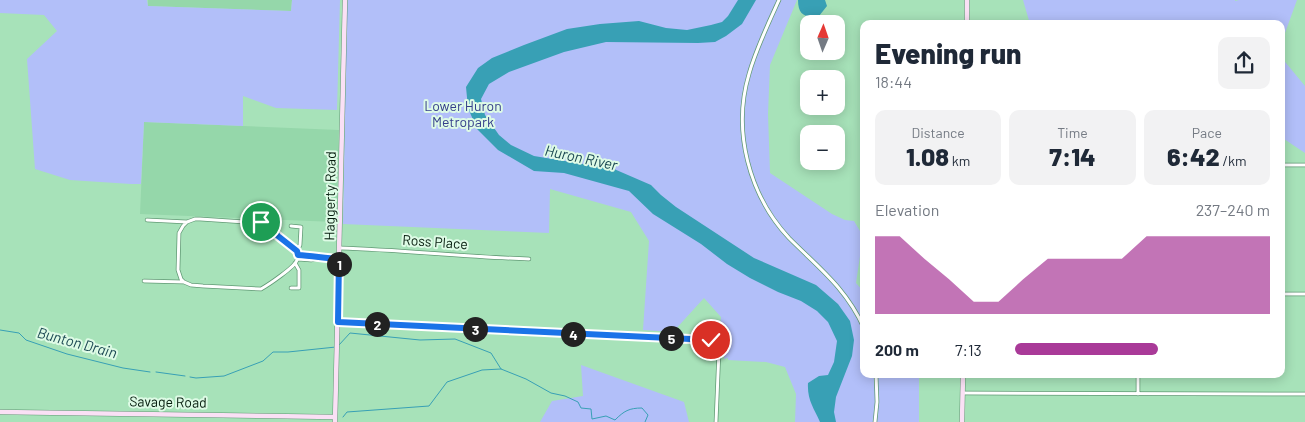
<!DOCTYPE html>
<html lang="en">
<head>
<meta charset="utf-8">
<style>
  body { margin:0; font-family:Barlow,sans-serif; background:#f2f2f3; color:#1f2937; height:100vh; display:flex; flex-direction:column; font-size:19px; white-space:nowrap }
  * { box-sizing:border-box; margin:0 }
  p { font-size:16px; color:#747a83 }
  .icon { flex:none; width:28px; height:28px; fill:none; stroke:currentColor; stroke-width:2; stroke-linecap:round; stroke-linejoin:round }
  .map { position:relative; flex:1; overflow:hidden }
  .side { position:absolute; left:860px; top:20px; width:425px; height:358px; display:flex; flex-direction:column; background:#fff; border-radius:10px; box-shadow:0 2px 12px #0003 }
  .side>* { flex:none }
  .needle { width:32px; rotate:2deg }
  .controls { position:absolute; left:800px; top:15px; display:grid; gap:10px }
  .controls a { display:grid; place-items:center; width:45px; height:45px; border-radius:10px; background:#fff; box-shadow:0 2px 12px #0003; font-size:25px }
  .pin { position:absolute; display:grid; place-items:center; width:42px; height:42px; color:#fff; margin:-21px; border:2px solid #fff; border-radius:50%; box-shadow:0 1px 5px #0007 }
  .km { position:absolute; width:25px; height:25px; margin:-12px; border-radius:50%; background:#222; color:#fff; font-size:14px; line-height:25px; text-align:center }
  .round { display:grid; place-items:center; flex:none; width:52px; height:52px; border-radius:10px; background:#f2f2f3 }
  .headline { display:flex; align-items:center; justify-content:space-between; height:85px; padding:0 15px }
  h1 { font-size:28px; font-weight:800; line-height:38px }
  .stats { display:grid; grid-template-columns:repeat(3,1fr); gap:8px; height:85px; padding:5px 15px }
  .stats div { display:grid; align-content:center; border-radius:10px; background:#f2f2f3; text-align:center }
  .stats b { font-size:25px; font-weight:800 }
  .stats small { font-size:14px; font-weight:400 }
  .stats p { font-size:14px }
  .chart { height:140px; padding:10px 15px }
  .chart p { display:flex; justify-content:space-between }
  .chart svg { width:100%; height:90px; margin-top:5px; fill:#a93a98; opacity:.7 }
  ul { padding:0 15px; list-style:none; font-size:16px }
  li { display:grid; grid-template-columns:80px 60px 1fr; align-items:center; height:38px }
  li i { height:12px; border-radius:6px; background:#a93a98 }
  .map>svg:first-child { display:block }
  .built { fill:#95d7aa }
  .green { fill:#b2bff9 }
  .water { fill:#38a0b5 }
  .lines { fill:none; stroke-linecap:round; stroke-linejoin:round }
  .stream { stroke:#38a0b5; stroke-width:1 }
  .street-casing { stroke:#609974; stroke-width:4.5 }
  .secondary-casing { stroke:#609974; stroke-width:5.5 }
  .street { stroke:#fff; stroke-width:3 }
  .secondary { stroke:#fae0f5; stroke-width:4.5 }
  .route-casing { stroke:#fff; stroke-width:10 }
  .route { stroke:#1a73e8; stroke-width:6 }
  .labels { text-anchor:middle; stroke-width:4; stroke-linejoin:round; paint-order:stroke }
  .park-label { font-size:14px; fill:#343d8a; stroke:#defbe6 }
  .street-label { font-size:14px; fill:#051c0d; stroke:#defbe6 }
  .water-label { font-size:15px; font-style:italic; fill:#1c4953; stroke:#defbe6 }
</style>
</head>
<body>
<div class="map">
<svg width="1305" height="422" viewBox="0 0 1305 422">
  <rect width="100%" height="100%" fill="#a7e2b9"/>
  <!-- built -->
  <path class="built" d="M148,0h144l-1,11 -143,-5z
    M144,122l195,8 -3,92 -196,-8z"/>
  <!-- green -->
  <path class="green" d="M0,0h147l1,6 143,5 1,-11h48l-3,110 -61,-2 -33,-12v30l-99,-4 -3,62h-10l-61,-4 -35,-11 -8,-110 30,-28 -13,-16 -44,-2z
    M347,0h450l-27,65 -2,49 2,59 62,41 13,6 9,1 9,15 -7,47 8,9v82h55v48h-124l1,-28 -11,-27 -19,-5 -38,-2v-2l-4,1 1,-10h-3v-10l-3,-1 2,-21 -17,-19 -31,34 -30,-2 6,-89 -18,-29 -81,-23 -1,44 -206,-9z
    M1023,0h212v1l4,-1h58l-16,44v-20h-251z
    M1281,57l24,29v67l-24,-16z
    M581,365l103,37 5,20h-149l12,-21 31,-5z"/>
  <!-- water -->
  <path class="water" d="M738,0h18l-14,24 -16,12 -11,6 -17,1 -92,-1 -42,10 -55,20 -20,12 -8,15 4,16 14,20 12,10 23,11 80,13 37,16 10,10 15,12 78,51 62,27 22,19 12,17 4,19 -2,16 -16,41 -2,15 2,10h-16c-6,-14 -13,-22 -12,-39l11,-7 9,-1 6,-13 3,-21 -9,-19 -11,-11 -16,-10 -23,-9 -28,-14 -23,-14 -26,-20 -48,-30 -24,-23 -65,-18 -30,-2 -36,-21 -21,-21 -9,-21 -2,-21 12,-19 14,-10 32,-13 43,-16 33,-5 39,-3 27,7 21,2 24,-5 11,-3 6,-6z
    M798,0h27l2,6 -8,10c-14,2 -21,-1 -21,-16z"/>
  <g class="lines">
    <!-- stream -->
    <path class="stream" d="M0,330l19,3 7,7 41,14 56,14 27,4
      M339,345l11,-12 70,7 35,-1 36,14 10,16 25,10 25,14 14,3 13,6 3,6 10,1 1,10 14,-3 9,4c9,-9 14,-12 27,-12l6,7 -3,7
      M156,372l29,4
      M190,377l6,1 28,-2 39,-15 10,-9h15l48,-5
      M343,417l4,-5 82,-6 18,-24 35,-12 19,-1"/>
    <!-- street casing -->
    <g class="street-casing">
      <path id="street" d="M779,0c-11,24 -23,49 -30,74 -17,57 0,121 40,164 30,30 57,50 75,90
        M1281,165h24
        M147,220l40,2 8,-3h5l61,4 8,3 9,9 19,16 1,4
        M291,226l10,1 -1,18 -3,6
        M340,248c63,2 126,9 189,11
        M298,255c14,1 27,3 41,4
        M298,259l13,1 8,-2
        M144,281l40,1 7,3 12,1 58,3c7,-4 34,-22 36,-29 1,-2 1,-3 1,-5
        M183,281l-2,-2 -3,-9 1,-37 4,-7 4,-4
        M291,288h8v-18l-4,-7
        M1281,294h24
        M338,322l374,19 5,4 2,5 -3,72
        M1138,374v20
        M963,393l342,1
        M875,422l2,-20 -1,-28"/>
    </g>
    <!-- secondary casing -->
    <g class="secondary-casing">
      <path id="secondary" d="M967,24v-24
        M0,412l335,5
        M335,422l10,-422
        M962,422l1,-48"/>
    </g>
    <!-- street -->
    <use href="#street" class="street"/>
    <!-- secondary -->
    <use href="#secondary" class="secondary"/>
  </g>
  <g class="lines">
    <!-- route casing -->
    <g class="route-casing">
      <path id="route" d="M261,222l8,4 9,10 19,15 1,4c14,1 27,3 41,4l-1,63 373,18"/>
    </g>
    <!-- route -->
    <use href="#route" class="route"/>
  </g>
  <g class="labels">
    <!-- park labels -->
    <g class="park-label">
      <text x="463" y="111">Lower Huron<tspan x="463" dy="16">Metropark</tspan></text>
    </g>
    <!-- street labels -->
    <g class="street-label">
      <text transform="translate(330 196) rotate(-89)" y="5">Haggerty Road</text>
      <text transform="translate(435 242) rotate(4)" y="5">Ross Place</text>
      <text transform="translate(168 402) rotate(1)" y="5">Savage Road</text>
    </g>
    <!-- water labels -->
    <g class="water-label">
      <text transform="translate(581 158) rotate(12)" y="5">Huron River</text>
      <text transform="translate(77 343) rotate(15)" y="5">Bunton Drain</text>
    </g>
  </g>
</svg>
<div class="controls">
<a><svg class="needle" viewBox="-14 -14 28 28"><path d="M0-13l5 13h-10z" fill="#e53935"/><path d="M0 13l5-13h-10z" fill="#747a83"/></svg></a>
<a>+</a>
<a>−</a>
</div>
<div class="pin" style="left:261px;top:222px;background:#1e9e55"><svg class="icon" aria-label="arrive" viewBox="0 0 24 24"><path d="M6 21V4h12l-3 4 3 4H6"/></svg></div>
<div class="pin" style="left:711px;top:340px;background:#d93025"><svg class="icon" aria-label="check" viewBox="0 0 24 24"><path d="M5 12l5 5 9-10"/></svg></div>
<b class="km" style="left:339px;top:264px">1</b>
<b class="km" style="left:377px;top:324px">2</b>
<b class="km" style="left:475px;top:329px">3</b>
<b class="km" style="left:573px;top:334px">4</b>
<b class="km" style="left:671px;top:338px">5</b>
<section class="side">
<div class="headline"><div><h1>Evening run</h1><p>18:44</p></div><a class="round"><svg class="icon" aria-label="share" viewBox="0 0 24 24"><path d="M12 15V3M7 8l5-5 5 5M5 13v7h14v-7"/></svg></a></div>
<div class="stats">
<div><p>Distance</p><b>1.08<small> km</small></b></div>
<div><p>Time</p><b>7:14</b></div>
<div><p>Pace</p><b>6:42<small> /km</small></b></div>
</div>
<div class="chart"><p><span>Elevation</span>237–240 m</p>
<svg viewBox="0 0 160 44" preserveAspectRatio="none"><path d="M0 44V6L10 6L20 17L30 27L40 38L50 38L60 27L70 17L80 17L90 17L100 17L110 6L120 6L130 6L140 6L150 6L160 6V44z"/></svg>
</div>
<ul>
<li><b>200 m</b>7:13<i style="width:56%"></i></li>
</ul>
</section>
</div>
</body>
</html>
